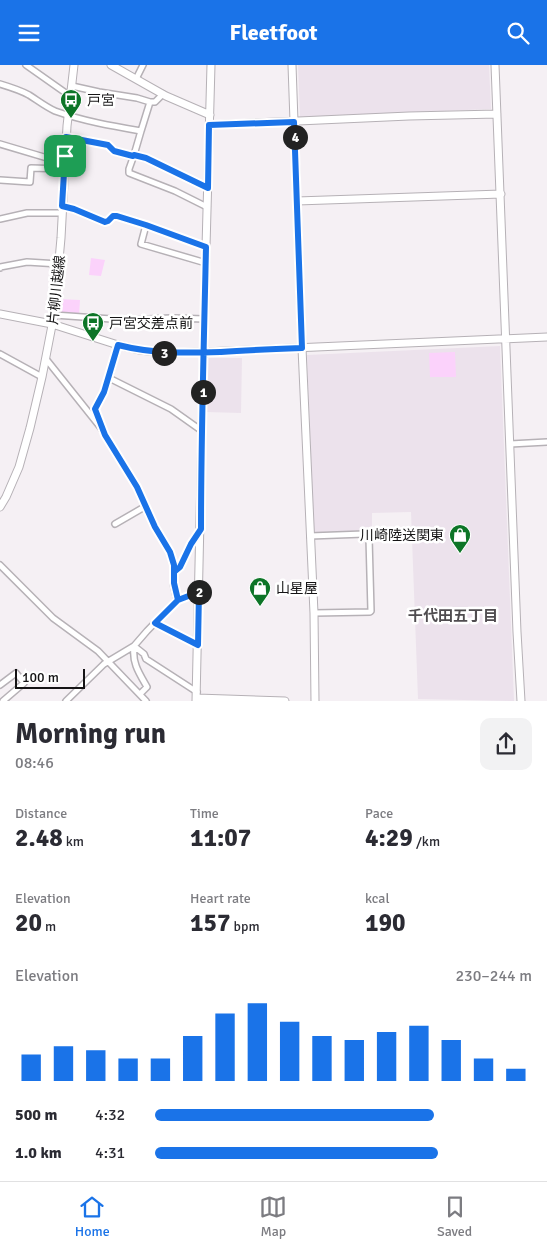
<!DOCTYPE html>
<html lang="en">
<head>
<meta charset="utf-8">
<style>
  body { margin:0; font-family:Signika,"Noto Sans JP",sans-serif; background:#f2f2f3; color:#2b2b33; height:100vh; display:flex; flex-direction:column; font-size:19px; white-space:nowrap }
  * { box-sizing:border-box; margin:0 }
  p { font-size:16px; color:#7c7c81 }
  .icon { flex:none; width:28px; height:28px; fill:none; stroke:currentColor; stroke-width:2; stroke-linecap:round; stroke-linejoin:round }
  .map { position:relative; height:636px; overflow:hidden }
  .details { display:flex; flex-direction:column; background:#fff; flex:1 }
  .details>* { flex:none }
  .scale { position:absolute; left:15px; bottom:12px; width:70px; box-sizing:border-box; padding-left:5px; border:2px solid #151415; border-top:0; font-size:14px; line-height:18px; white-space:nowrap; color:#151415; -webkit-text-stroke:4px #fff; paint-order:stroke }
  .pin { position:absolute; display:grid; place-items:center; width:42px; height:42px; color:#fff; margin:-21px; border-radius:10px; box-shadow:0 2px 8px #0006 }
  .km { position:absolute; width:25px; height:25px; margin:-12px; border-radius:50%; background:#222; color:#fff; font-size:14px; line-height:25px; text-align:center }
  .round { display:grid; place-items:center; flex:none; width:52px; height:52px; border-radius:10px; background:#f2f2f3 }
  .head { display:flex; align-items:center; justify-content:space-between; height:85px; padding:0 15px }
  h1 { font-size:28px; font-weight:700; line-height:38px }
  .metrics { display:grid; grid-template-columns:repeat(3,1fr); gap:8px; height:85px; padding:5px 15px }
  .metrics div { display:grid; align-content:center }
  .metrics b { font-size:25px; font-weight:700 }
  .metrics small { font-size:14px; font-weight:400 }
  .metrics p { font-size:14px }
  .chart { height:140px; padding:10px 15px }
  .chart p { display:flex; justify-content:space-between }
  .chart svg { width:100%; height:90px; margin-top:5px; stroke:#1a73e8; stroke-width:6 }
  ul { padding:0 15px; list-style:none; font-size:16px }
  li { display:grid; grid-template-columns:80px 60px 1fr; align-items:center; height:38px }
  li i { height:12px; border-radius:6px; background:#1a73e8 }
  header { display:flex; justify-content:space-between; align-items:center; height:65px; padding:0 15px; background:#1a73e8; color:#fff; font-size:22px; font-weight:700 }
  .tabs { display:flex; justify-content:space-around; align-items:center; height:70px; border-top:1px solid #e1e1e2; background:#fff; font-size:14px; color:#7c7c81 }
  .tabs a { display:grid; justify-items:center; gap:2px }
  .tabs .selected { color:#1a73e8 }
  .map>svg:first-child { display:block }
  .built { fill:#ece2ec }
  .green { fill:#fbd2fb }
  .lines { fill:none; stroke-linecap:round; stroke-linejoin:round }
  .street-casing { stroke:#b6b1b6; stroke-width:8 }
  .secondary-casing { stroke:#b6b1b6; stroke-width:9 }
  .street { stroke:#fff; stroke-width:5 }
  .secondary { stroke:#fff; stroke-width:7 }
  .route-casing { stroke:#fff; stroke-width:10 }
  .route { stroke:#1a73e8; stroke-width:6 }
  .labels { text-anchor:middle; stroke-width:5; stroke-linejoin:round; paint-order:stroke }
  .poi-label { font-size:14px; fill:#151415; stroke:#fff; text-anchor:start }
  .street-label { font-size:14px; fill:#151415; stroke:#fff }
  .neighbourhood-label { font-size:15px; font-weight:bold; fill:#4f4c4f; stroke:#fff }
</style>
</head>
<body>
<header><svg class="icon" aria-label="menu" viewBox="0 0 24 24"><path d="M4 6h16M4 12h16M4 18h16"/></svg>Fleetfoot<svg class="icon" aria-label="search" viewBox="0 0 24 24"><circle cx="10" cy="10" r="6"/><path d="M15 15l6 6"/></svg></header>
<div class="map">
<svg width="547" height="636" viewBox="0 0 547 636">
  <rect width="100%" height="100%" fill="#f5f0f4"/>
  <!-- built -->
  <path class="built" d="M298,0h191l2,44 -191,8z
    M500,281l14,355 -96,-2 -7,-187 -39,1v17l-58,3 -7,-178z
    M207,293h35l-1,55 -35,-1z"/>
  <!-- green -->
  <path class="green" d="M91,193l14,2 -4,16 -12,-1z
    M58,234l22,1 -1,16 -21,-2z
    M455,287l1,25h-26l-1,-24z"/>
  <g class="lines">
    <!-- street casing -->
    <g class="street-casing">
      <path id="street" d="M26,0l44,31
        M136,14l7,-14
        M0,19c10,3 20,6 29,11 8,5 17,12 26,16 28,10 57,15 86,20l9,-29
        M72,21l27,6 38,6 13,4h5l8,-8
        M66,72l42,8 5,6 20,5
        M0,79l64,19
        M134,90l7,-24
        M0,115l30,2 1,-14 33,1
        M62,141l12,3 31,13 3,-1 5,-5h4l29,9
        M207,142l-32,-16 -46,-18v-4l5,-14 12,3 62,30
        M0,154l27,-6h35
        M206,198l-65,-19 5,-19 60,22
        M0,203v-1l27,-5 32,2
        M54,250l72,5 45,-2 34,1
        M118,280l-9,33 62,31 31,22
        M0,289l42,23
        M46,294l55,69 -2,-10 -4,-9 9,-17 5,-14
        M101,363l36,59 18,40 15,25 4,14 -1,17 4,17
        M510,379l37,-2
        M115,459l31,-18
        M310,471l54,-2h3l2,4 2,73 -1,1 -56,1
        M0,500l53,53 45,33 48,50
        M174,507l6,-5 11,-23 8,-12
        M155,558l43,22
        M134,581l10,8 2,5 51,33
        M134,582c-2,16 5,26 13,40l-7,7
        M0,620l16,-12 8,10 -21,18
        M66,636l38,-37 30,-18 13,-15 30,-31 22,-8"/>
    </g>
    <!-- secondary casing -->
    <g class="secondary-casing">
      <path id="secondary" d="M111,0l55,31 44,19
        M292,0l10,283 12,265 1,88
        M495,0l22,567 4,69
        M209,60l200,-9 88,-2
        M297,136l204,-7
        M0,249l52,10 66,21 22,5 25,3 39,-1 343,-15
        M0,442l6,-10 13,-30 11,-39 12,-51 12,-62 7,-77 6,-112 7,-61
        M197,633l88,3
        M196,636l10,-454 5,-182"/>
    </g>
    <!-- street -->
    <use href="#street" class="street"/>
    <!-- secondary -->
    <use href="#secondary" class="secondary"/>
  </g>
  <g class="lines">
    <!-- route casing -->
    <g class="route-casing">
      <path id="route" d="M65,91l-3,50 12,3 31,13 3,-1 5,-5h4l29,9 60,22c-2,94 -5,188 -5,282l-10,15 -11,23 -6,5v11l4,17 -23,23 43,22 1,-53 -21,8 -4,-17v-18l-4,-13 -15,-25 -18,-40 -32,-52 -10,-26 9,-17 14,-47c35,9 68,8 103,7 27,-2 54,-3 81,-4l-8,-226 -85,3 -1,63 -62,-30 -12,-3 -1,1 -19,-5 -6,-6 -42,-8 -1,19"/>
    </g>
    <!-- route -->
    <use href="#route" class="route"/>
  </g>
  <!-- icons -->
  <defs>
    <g id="bus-pin" transform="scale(1.125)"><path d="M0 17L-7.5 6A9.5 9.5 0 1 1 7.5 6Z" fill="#0d7527" stroke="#fff"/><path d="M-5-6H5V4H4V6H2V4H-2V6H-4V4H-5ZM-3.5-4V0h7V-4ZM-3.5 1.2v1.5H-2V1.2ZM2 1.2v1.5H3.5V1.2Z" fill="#fff"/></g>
    <g id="shop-pin" transform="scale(1.125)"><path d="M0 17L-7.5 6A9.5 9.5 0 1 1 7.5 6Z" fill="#0d7527" stroke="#fff"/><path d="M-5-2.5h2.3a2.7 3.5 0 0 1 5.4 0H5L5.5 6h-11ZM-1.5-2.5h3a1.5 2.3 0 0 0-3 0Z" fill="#fff"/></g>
  </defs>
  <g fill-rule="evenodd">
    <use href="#bus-pin" x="71" y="35"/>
    <use href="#bus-pin" x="93" y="258"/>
    <use href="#shop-pin" x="460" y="470"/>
    <use href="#shop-pin" x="260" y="523"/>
  </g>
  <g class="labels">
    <!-- poi labels -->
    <g class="poi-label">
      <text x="87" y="40">戸宮</text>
      <text x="109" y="263">戸宮交差点前</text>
      <text x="444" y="475" text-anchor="end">川崎陸送関東</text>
      <text x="276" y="528">山星屋</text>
    </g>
    <!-- street labels -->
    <g class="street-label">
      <text transform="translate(56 225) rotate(-84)" y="5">片柳川越線</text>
    </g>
    <!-- neighbourhood labels -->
    <g class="neighbourhood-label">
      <text x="453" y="556">千代田五丁目</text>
    </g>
  </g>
</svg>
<div class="scale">100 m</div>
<div class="pin" style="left:65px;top:91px;background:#1e9e55"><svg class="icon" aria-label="arrive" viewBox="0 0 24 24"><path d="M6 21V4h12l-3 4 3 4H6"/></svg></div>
<b class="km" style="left:203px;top:327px">1</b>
<b class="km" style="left:199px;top:527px">2</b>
<b class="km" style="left:164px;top:288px">3</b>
<b class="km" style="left:295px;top:72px">4</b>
</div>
<section class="details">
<div class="head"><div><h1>Morning run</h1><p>08:46</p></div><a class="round"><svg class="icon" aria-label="share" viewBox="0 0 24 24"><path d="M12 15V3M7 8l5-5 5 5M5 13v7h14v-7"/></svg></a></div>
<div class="metrics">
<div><p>Distance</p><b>2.48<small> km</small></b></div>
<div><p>Time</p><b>11:07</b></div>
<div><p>Pace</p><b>4:29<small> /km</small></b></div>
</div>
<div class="metrics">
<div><p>Elevation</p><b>20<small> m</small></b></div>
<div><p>Heart rate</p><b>157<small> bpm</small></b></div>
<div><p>kcal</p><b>190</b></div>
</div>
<div class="chart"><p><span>Elevation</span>230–244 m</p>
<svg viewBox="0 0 160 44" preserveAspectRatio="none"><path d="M5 44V31M15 44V27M25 44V29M35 44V33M45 44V33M55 44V22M65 44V11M75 44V6M85 44V15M95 44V22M105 44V24M115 44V20M125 44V17M135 44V24M145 44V33M155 44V38"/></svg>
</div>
<ul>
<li><b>500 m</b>4:32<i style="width:74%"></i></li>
<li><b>1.0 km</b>4:31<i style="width:75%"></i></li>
</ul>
</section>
<nav class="tabs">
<a class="selected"><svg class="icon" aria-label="home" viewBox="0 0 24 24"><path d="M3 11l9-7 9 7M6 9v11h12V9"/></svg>Home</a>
<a><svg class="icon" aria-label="map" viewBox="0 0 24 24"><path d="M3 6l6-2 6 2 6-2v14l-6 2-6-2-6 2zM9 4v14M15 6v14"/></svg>Map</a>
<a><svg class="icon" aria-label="saved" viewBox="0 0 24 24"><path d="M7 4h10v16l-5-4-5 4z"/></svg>Saved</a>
</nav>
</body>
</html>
